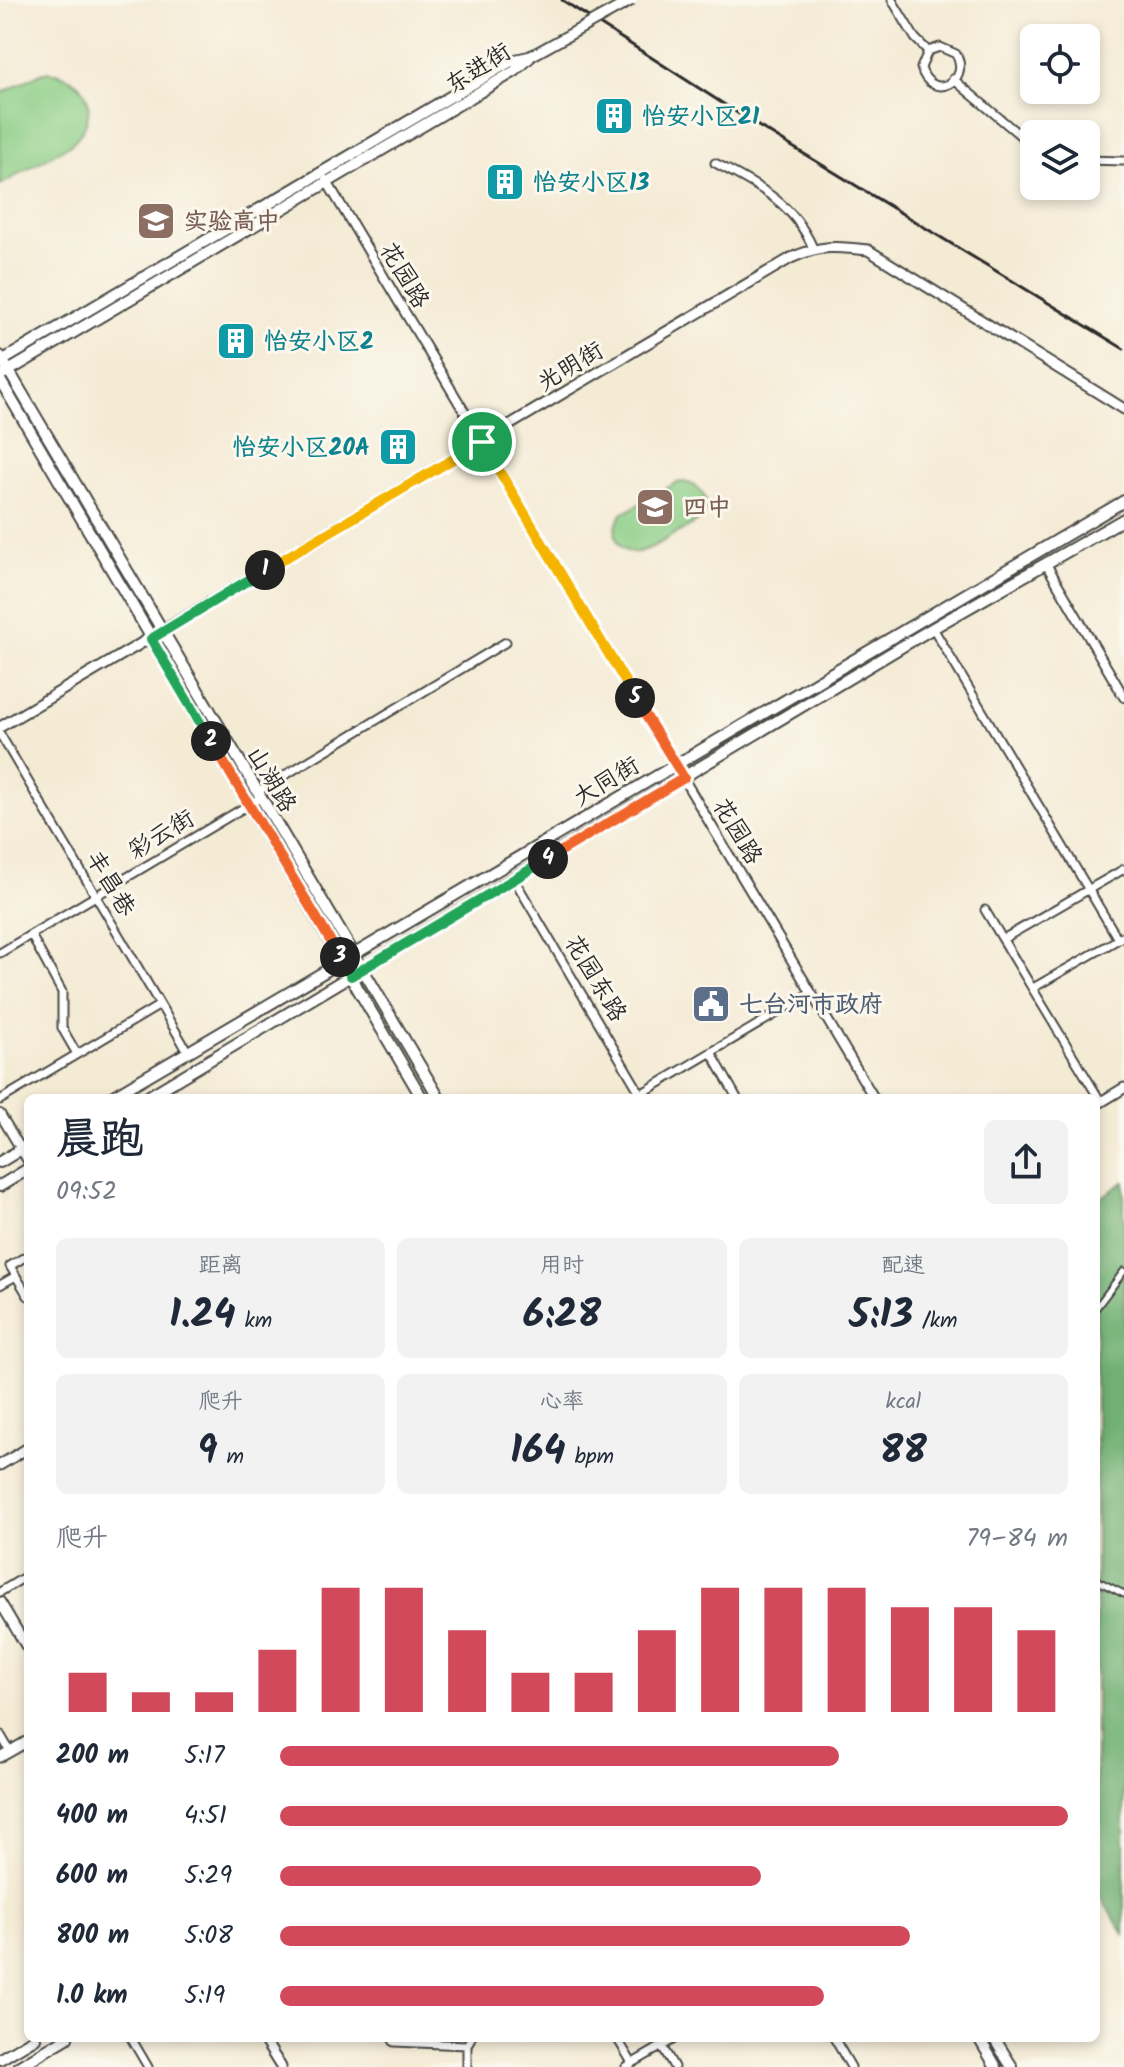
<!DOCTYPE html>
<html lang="zh">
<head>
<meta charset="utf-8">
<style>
  body { margin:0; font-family:Kalam,"LXGW WenKai TC",sans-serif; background:#f2f2f3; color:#1f2937; height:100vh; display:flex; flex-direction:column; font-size:30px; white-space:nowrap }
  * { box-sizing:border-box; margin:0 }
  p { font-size:26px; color:#747a83 }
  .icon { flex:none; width:44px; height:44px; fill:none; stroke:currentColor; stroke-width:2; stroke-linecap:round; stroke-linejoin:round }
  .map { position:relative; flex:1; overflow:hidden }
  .drawer { position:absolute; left:24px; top:1094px; width:1076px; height:948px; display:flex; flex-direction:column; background:#fff; border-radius:12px; box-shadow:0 4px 12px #0003 }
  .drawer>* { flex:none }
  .tools { position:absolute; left:1020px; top:24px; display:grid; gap:16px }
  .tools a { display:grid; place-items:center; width:80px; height:80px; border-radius:12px; background:#fff; box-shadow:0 4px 12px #0003; font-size:40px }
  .pin { position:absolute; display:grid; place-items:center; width:68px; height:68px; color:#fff; margin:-34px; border:4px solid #fff; border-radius:50%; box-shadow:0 2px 8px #0007 }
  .km { position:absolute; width:40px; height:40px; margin:-20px; border-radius:50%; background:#222; color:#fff; font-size:22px; line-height:40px; text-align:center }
  .round { display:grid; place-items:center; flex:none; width:84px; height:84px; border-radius:12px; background:#f2f2f3 }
  .head { display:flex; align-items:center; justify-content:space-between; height:136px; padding:0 32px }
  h1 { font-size:44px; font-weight:800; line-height:60px }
  .stats { display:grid; grid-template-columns:repeat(3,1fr); gap:12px; height:136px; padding:8px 32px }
  .stats div { display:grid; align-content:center; border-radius:12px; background:#f2f2f3; text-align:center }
  .stats b { font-size:40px; font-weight:800 }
  .stats small { font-size:22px; font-weight:400 }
  .stats p { font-size:22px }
  .chart { height:224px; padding:16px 32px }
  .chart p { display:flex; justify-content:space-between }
  .chart svg { width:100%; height:144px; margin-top:8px; stroke:#d1495b; stroke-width:6 }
  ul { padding:0 32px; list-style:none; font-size:26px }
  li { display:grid; grid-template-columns:128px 96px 1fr; align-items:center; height:60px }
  li i { height:20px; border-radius:10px; background:#d1495b }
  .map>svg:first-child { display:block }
  .green { fill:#8acd85; stroke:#5a7c58; stroke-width:2 }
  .forest { fill:#6fb072; stroke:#4d6e4e; stroke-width:2 }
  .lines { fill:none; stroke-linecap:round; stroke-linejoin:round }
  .pedestrian-casing { stroke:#494844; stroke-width:9 }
  .minor-casing { stroke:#494844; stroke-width:11 }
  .tertiary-casing { stroke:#494844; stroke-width:12 }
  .secondary-casing { stroke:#494844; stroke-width:13 }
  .primary-casing { stroke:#494844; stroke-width:14 }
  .pedestrian { stroke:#fff; stroke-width:5 }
  .minor { stroke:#fff; stroke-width:7 }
  .tertiary { stroke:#fff; stroke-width:8 }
  .secondary { stroke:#fff; stroke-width:9 }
  .primary { stroke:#fff; stroke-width:10 }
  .rail { stroke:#2b2b2b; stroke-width:3 }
  .secondary-bridge-casing { stroke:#494844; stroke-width:13; stroke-linecap:butt }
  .secondary-bridge { stroke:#fff; stroke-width:9 }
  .split-1-casing { stroke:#fff; stroke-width:16 }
  .split-2-casing { stroke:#fff; stroke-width:16 }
  .split-3-casing { stroke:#fff; stroke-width:16 }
  .split-4-casing { stroke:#fff; stroke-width:16 }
  .split-5-casing { stroke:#fff; stroke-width:16 }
  .split-6-casing { stroke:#fff; stroke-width:16 }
  .split-1 { stroke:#f5b400; stroke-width:10 }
  .split-2 { stroke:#22a559; stroke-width:10 }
  .split-3 { stroke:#f0652b; stroke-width:10 }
  .split-4 { stroke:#22a559; stroke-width:10 }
  .split-5 { stroke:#f0652b; stroke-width:10 }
  .split-6 { stroke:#f5b400; stroke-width:10 }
  .labels { text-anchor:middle; stroke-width:6; stroke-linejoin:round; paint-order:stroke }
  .street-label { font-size:24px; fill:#2b2b2b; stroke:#fbf7ec }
  .culture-label { font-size:24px; font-weight:bold; fill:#0d838f; stroke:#fbf7ec; text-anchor:start }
  .education-label { font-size:24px; font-weight:bold; fill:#785e54; stroke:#fbf7ec; text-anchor:start }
  .service-label { font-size:24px; font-weight:bold; fill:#4e5e75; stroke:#fbf7ec; text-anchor:start }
</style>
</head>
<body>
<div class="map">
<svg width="1124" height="2067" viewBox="0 0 1124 2067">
  <rect width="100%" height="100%" fill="#fbf7ec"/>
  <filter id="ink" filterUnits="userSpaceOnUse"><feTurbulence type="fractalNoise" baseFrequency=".0125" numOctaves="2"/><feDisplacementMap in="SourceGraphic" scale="16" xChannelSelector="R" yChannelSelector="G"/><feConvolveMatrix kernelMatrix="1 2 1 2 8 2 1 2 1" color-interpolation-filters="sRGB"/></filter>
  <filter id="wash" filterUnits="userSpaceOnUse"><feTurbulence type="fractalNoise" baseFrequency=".006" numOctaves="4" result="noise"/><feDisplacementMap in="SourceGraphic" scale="32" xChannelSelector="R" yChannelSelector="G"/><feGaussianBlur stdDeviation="1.8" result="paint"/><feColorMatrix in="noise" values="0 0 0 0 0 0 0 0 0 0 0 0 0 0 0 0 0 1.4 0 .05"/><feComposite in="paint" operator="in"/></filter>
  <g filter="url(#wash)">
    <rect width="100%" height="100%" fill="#f4ebd5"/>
    <!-- green -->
    <path class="green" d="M43,72c45,0 61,41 28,72l-71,41v-91z
      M684,482c17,3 30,21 16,36 -7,8 -18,12 -27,17 -15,9 -48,33 -57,2 -2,-9 1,-16 6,-23l54,-31z"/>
    <!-- forest -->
    <path class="forest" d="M1124,1182v752l-28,-44v-689z"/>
  </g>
  <g filter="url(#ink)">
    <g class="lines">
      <!-- pedestrian casing -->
      <g class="pedestrian-casing">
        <path id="pedestrian" d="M1096,1308l28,-37
          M1096,1580l28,14"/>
      </g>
      <!-- minor casing -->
      <g class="minor-casing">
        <path id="minor" d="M892,0l23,38 13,13
          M940,47l16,7c16,28 -25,48 -35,14l7,-17z
          M953,79l81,68
          M1086,160l38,1
          M715,163c42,22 78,39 98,85
          M933,628l185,311
          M0,734l188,318
          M257,792l249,-150
          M514,879l129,219
          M985,910l116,192
          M31,935l31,57v36l15,26
          M1003,939l121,-70
          M0,953l260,-155
          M1033,988l91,-52
          M711,1052l26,46
          M634,1098l177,-105
          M0,1100l160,-95
          M28,1255l-18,11 18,30
          M0,1285l16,-9
          M0,1592l28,-17
          M0,1734l10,17
          M131,2038l17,29
          M392,2038l2,4 73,3
          M617,2038l15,25
          M834,2038l17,29
          M662,2046l12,21
          M467,2067v-22l4,-7
          M626,2067l50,-29"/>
      </g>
      <!-- tertiary casing -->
      <g class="tertiary-casing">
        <path id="tertiary" d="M326,180l548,918
          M1046,564l78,133
          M0,1114l28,47"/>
      </g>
      <!-- secondary casing -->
      <g class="secondary-casing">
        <path id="secondary" d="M0,727l791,-469c29,-13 45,-12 77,-8l256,159
          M1096,1105l28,-17
          M0,1465l28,-17
          M0,1602l28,47
          M0,1757l28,-16
          M263,2038l18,29"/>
      </g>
      <!-- primary casing -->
      <g class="primary-casing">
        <path id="primary" d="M0,356l439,742
          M0,362l511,-301 18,-4
          M5,373l510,-302 16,-15
          M0,380l422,718
          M110,1098l1014,-597
          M146,1098l787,-470 191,-109
          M0,1162l28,-17
          M0,1186l28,-17
          M979,2038l17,29
          M994,2038l18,29
          M0,2059l35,-21
          M18,2067l49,-29"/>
      </g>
      <!-- pedestrian -->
      <use href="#pedestrian" class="pedestrian"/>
      <!-- minor -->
      <use href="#minor" class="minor"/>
      <!-- tertiary -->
      <use href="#tertiary" class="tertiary"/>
      <!-- secondary -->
      <use href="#secondary" class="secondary"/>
      <!-- primary -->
      <use href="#primary" class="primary"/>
      <!-- rail -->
      <path class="rail" d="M562,0l188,121 374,228"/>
      <!-- secondary-bridge casing -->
      <g class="secondary-bridge-casing">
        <path id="secondary-bridge" d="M531,56l101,-56"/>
      </g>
      <!-- secondary-bridge -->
      <use href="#secondary-bridge" class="secondary-bridge"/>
    </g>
  </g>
  <g class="lines" filter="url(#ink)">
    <!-- split-1 casing -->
    <g class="split-1-casing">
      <path id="split-1" d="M265,570l217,-128"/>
    </g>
    <!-- split-2 casing -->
    <g class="split-2-casing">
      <path id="split-2" d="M211,741l-60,-102 114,-69"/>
    </g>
    <!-- split-3 casing -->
    <g class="split-3-casing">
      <path id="split-3" d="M211,741l129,216"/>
    </g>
    <!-- split-4 casing -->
    <g class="split-4-casing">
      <path id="split-4" d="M340,957l11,19 197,-117"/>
    </g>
    <!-- split-5 casing -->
    <g class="split-5-casing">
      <path id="split-5" d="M548,859l136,-81 -49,-80"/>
    </g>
    <!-- split-6 casing -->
    <g class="split-6-casing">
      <path id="split-6" d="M482,442l153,256"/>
    </g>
    <!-- split-1 -->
    <use href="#split-1" class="split-1"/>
    <!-- split-2 -->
    <use href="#split-2" class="split-2"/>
    <!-- split-3 -->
    <use href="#split-3" class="split-3"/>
    <!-- split-4 -->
    <use href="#split-4" class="split-4"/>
    <!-- split-5 -->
    <use href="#split-5" class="split-5"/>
    <!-- split-6 -->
    <use href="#split-6" class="split-6"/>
  </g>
  <!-- icons -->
  <defs>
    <g id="building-square" transform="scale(2)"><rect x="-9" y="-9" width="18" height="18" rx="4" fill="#0f9aa8" stroke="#fbf7ec"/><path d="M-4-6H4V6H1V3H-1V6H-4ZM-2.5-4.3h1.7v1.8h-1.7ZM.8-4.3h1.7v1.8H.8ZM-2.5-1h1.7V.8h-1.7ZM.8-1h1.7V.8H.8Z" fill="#fff"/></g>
    <g id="school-square" transform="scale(2)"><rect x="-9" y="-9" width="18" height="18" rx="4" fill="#8d6e63" stroke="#fbf7ec"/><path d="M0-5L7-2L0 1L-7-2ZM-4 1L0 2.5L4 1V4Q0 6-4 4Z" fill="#fff"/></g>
    <g id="civic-square" transform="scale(2)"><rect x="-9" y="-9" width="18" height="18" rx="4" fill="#5c6f8a" stroke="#fbf7ec"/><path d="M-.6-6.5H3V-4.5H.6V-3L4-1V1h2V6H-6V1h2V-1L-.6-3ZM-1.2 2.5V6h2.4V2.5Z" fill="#fff"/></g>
  </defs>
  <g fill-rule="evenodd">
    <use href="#building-square" x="614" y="116"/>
    <use href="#building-square" x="505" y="182"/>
    <use href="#school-square" x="156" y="221"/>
    <use href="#building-square" x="236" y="341"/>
    <use href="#building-square" x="398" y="447"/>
    <use href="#school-square" x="655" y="507"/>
    <use href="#civic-square" x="711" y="1004"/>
  </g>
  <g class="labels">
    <!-- street labels -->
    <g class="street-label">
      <text transform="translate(478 68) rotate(-33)" y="8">东进街</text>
      <text transform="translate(405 275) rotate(59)" y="8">花园路</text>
      <text transform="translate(570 366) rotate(-31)" y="8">光明街</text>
      <text transform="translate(272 779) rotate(59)" y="8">山湖路</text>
      <text transform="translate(606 781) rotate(-31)" y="8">大同街</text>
      <text transform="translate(738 831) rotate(59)" y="8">花园路</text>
      <text transform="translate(161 834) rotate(-31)" y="8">彩云街</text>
      <text transform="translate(111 883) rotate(59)" y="8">丰昌巷</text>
      <text transform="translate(596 978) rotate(59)" y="8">花园东路</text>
    </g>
    <!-- culture labels -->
    <g class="culture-label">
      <text x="642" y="124">怡安小区21</text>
      <text x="533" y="190">怡安小区13</text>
      <text x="264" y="349">怡安小区2</text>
      <text x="370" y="455" text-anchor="end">怡安小区20A</text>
    </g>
    <!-- education labels -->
    <g class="education-label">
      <text x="184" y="229">实验高中</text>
      <text x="683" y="515">四中</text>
    </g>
    <!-- service labels -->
    <g class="service-label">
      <text x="739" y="1012">七台河市政府</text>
    </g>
  </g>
</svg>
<div class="tools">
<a><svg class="icon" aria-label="locate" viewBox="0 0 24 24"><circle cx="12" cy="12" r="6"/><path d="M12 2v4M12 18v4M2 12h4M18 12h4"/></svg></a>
<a><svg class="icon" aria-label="layers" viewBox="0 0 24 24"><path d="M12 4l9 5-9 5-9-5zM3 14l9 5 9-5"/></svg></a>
</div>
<div class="pin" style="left:482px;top:442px;background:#1e9e55"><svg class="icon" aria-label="arrive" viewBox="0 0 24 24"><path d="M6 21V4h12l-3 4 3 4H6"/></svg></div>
<b class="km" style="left:265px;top:570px">1</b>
<b class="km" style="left:211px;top:741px">2</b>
<b class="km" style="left:340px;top:957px">3</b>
<b class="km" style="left:548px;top:859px">4</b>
<b class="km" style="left:635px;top:698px">5</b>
<section class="drawer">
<div class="head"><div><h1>晨跑</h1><p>09:52</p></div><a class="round"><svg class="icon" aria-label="share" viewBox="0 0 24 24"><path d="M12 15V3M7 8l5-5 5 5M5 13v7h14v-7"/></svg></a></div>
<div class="stats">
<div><p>距离</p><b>1.24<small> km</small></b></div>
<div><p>用时</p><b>6:28</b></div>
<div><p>配速</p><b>5:13<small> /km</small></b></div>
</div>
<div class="stats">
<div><p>爬升</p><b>9<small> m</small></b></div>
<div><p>心率</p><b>164<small> bpm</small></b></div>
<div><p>kcal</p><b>88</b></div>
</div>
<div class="chart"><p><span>爬升</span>79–84 m</p>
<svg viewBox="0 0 160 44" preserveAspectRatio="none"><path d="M5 44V32M15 44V38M25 44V38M35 44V25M45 44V6M55 44V6M65 44V19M75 44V32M85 44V32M95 44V19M105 44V6M115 44V6M125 44V6M135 44V12M145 44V12M155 44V19"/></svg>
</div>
<ul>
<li><b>200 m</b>5:17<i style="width:71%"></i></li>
<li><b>400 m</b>4:51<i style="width:100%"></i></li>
<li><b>600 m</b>5:29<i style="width:61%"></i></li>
<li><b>800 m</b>5:08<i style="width:80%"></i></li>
<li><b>1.0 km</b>5:19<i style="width:69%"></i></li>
</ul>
</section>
</div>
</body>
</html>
